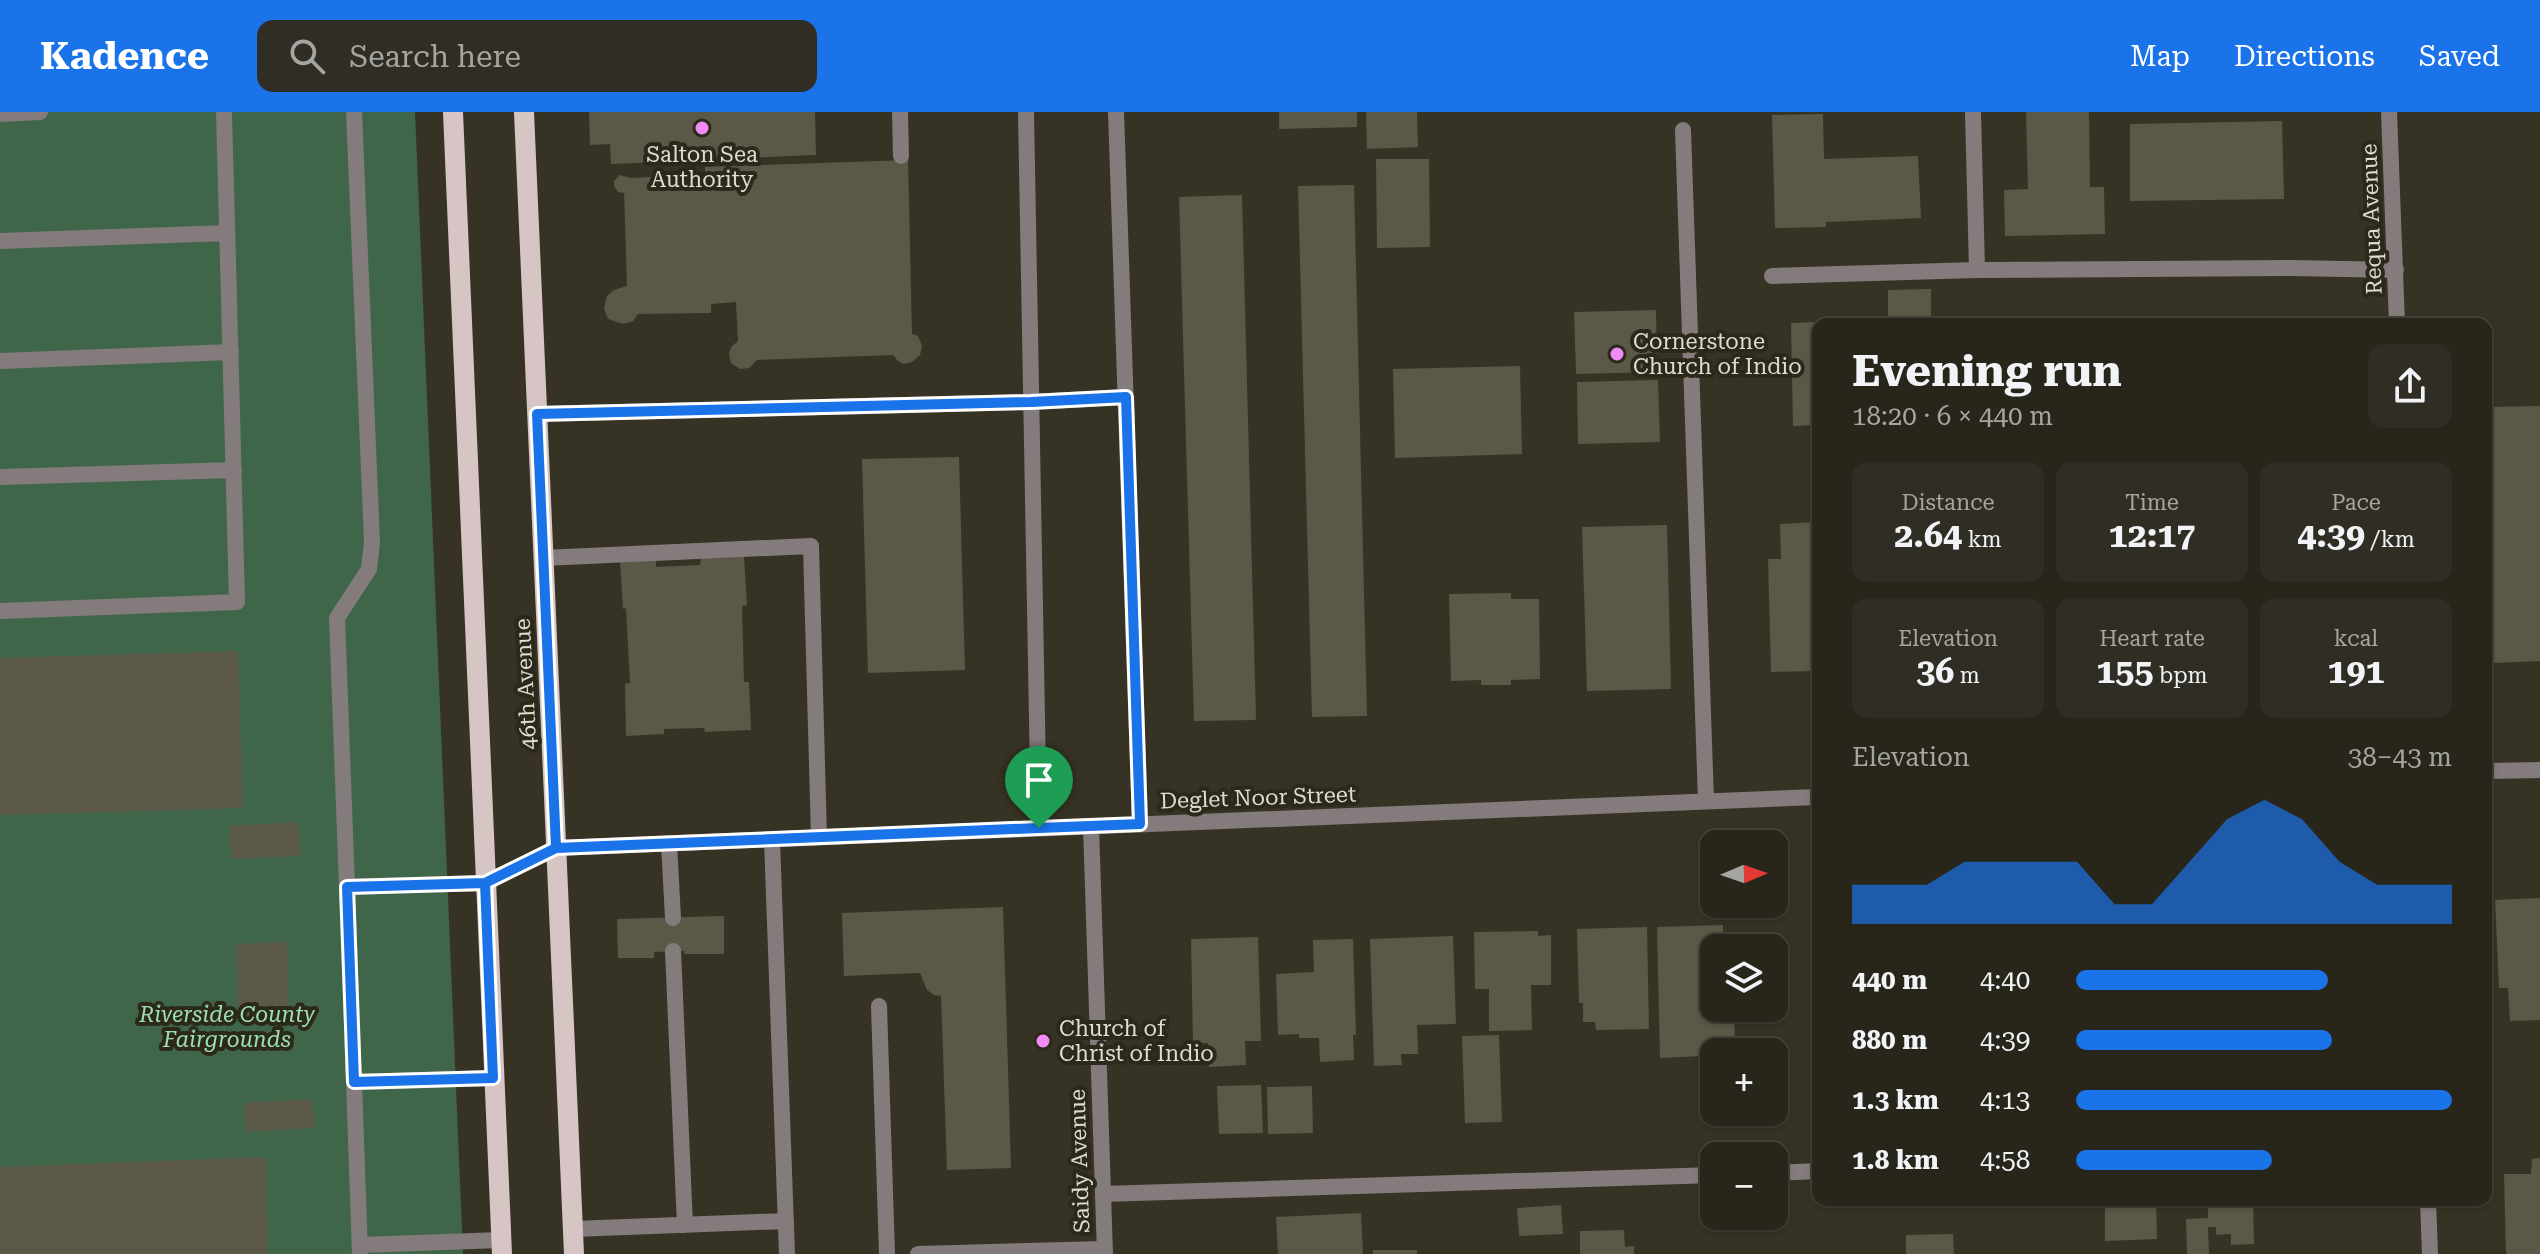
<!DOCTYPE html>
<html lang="en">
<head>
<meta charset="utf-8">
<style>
  body { margin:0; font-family:"Roboto Serif",serif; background:#302e24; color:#f1f3f6; height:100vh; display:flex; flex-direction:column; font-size:30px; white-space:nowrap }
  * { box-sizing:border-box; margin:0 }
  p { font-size:26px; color:#a5a5a3 }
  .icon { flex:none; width:44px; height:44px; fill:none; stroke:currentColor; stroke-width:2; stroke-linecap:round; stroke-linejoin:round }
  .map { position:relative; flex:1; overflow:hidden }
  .side { position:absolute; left:1812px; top:206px; width:680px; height:888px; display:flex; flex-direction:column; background:#28261b; border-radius:16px; box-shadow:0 2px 6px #0004,0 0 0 2px #44433a }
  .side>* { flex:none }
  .needle { width:52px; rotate:88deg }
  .buttons { position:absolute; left:1700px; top:718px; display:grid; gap:16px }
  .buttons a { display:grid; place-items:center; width:88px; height:88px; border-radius:16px; background:#28261b; box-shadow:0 2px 6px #0004,0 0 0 2px #44433a; font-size:40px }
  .pin { position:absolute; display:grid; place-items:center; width:68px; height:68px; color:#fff; margin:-82px -34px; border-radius:50% 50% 50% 0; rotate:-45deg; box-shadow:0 0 8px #0007 }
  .pin .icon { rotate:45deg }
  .round { display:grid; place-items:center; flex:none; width:84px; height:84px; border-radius:16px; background:#302e24 }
  .summary { display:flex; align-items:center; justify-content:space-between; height:136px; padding:0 40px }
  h1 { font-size:44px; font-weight:700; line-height:60px }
  .metrics { display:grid; grid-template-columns:repeat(3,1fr); gap:12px; height:136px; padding:8px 40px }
  .metrics div { display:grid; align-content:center; border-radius:16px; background:#302e24; text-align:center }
  .metrics b { font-size:34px; font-weight:700 }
  .metrics small { font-size:22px; font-weight:400 }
  .metrics p { font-size:22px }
  .chart { height:224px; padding:16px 40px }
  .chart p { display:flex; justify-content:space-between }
  .chart svg { width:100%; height:144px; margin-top:8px; fill:#1a73e8; opacity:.7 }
  ul { padding:0 40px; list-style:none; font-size:26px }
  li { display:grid; grid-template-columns:128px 96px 1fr; align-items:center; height:60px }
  li i { height:20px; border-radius:10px; background:#1a73e8 }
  header { display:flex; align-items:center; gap:48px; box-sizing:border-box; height:112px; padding:0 40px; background:#1a73e8; color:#fff }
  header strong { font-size:38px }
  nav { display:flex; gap:44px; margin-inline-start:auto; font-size:28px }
  .search { width:560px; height:72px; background:#302e24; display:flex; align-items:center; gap:20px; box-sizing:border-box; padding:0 28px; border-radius:16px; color:#a5a5a3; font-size:30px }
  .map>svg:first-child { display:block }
  .green { fill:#3f6649 }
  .building { fill:#5b5848 }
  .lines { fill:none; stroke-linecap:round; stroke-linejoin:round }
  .service { stroke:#847b7c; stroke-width:16 }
  .minor { stroke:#847b7c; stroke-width:16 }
  .tertiary { stroke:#847b7c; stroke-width:16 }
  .primary { stroke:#d7c4c5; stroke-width:20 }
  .route-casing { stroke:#fff; stroke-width:16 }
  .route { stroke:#1a73e8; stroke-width:10 }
  .poi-dot { fill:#f18af4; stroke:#2c291a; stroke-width:3 }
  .labels { text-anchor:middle; stroke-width:8; stroke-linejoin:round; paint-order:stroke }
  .poi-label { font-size:22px; fill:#dedcd3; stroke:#2c291a; text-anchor:start }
  .street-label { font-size:22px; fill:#dedcd3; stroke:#2c291a }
  .park-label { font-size:22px; font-style:italic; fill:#9be0ad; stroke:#2c291a }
</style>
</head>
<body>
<header>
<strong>Kadence</strong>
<div class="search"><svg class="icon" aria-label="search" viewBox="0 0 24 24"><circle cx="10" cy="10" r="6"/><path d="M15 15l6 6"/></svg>Search here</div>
<nav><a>Map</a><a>Directions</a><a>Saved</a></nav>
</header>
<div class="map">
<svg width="2540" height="1142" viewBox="0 0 2540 1142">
  <rect width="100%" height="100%" fill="#363324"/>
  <!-- green -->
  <path class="green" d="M0,0h415l48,1142h-463z"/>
  <!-- building -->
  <path class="building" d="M589,0h226l1,43 -205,9 -1,-20 -20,1z
    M1279,0h78v15l-78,2z
    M1366,0h51l1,35 -51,2z
    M2026,0h63l1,75h14l1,47 -100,2 -1,-46 24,-1z
    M1823,2l1,45 94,-3 3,62 -95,4v5l-51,1 -3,-113z
    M2282,9l2,78 -154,2v-77z
    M1376,47h53l1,88 -53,1z
    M908,48l4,174 6,2 4,10 -2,9 -8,7 -8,2 -6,-3 -5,-6 -136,5 -8,8 -9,1 -9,-6 -2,-9 2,-7 7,-6 -2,-39 -25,2v9l-73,1 -5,7 -10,3 -15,-5 -4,-11 3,-12 7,-6 13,-4 -3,-93 -6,-1 -4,-6v-5l6,-6 11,3 74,-4v-7z
    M1354,73l13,531 -55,1 -14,-531z
    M1242,83l14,525 -62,1 -15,-524z
    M1931,177v35h-81v-3l38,-1v-30z
    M1656,198l1,62 -81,2 -2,-62z
    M1818,210v103l-25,1 -2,-103z
    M1520,254l2,88 -127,4 -2,-89z
    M1658,268l2,62 -82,2 -1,-62z
    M2540,294v255l-46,2 -8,-256z
    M959,345l6,213 -97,3 -6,-214z
    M1818,410v149l-47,1 -3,-113h13l-1,-35z
    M1667,413l4,164 -84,2 -5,-164z
    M744,445l3,48 -5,1 2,76h5l2,48 -46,2 -1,-4 -40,1v5l-38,2 -1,-52 5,-1 -4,-75 -3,1 -3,-48 36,-2v8l44,-2 1,-7z
    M1511,481v6h28l1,80 -29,1v5h-30v-5l-30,1 -2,-87z
    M238,539l5,157 -243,7v-157z
    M298,710l3,34 -69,3 -3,-33z
    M2540,786v122l-30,1 -2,-33h-9l-4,-88z
    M1003,795l8,261 -64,2 -6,-174 -7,-1 -7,-5 -7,-17 -76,3 -2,-63z
    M724,804v38h-40l1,-3 -31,1v6h-36l-1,-39z
    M1723,813v23h-9v60h20l1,36 18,-1v9h-39v44h-10l-1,-40 -43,2 -3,-131z
    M1647,815l2,102 -53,1 -1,-8h-12v-19h-4l-2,-74z
    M1538,819v5l13,-1v50h-20l1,45 -43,1v-42h-14l-1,-57z
    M1453,824l3,88 -39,1 1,29h-17l1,11 -28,1 -4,-127z
    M1258,825l3,104h-16l1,24 -37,2 -1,-24h-15l-2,-104z
    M1353,827l3,96h-3l1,25 -34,2 -1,-24h-20v-4l-21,1 -2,-61 38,-2 -1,-32z
    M287,830l2,66 -51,2 -2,-66z
    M1499,923l3,87 -37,1 -3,-87z
    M1261,973l2,48 -44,1 -2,-48z
    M1312,974l1,47 -45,1 -1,-47z
    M312,987l2,29 -68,4 -2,-29z
    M265,1045l3,97h-268v-87z
    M2540,1046v96h-34l-2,-80h27l1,-15z
    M2105,1088h51l1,39 -52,2z
    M2208,1088h45l1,44 -23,1v-11l-15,1v-8h-8l1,27h-22l-1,-35 22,-1z
    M1561,1093l2,29 -44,2 -2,-28z
    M1361,1101l2,41h-85l-2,-37z
    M1624,1118l1,17 9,-1v8h-54v-23z
    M1953,1122l1,20h-48v-19z
    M1373,1138h44v4h-44z"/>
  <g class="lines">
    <!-- service -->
    <path class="service" d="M900,0l1,44
      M1026,0l13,716
      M1116,0l24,712
      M1973,0l4,158 315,-2 104,2
      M0,2l40,-2
      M1683,18l23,671
      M0,129l227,-8
      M1772,164l205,-6
      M0,249l231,-9
      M537,302l494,-12 95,-5
      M0,365l234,-7
      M543,446l268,-12 8,291
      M0,499l237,-9 -13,-490
      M772,728l15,414
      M669,732l4,74
      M347,775l-10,-269 32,-49 3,-27 -18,-430
      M673,839l12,274
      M879,894l8,248
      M493,966l-139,4 -7,-195 138,-4 71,-35
      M354,970l6,172
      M1774,1061l44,-2
      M1103,1082l611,-19
      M573,1117l213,-8
      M360,1133l141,-5
      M918,1142l186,-5"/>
    <!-- minor -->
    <path class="minor" d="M2486,659l54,-1
      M1091,715l14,427
      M556,736l1262,-51"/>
    <!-- tertiary -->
    <path class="tertiary" d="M2389,0l8,212
      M2428,1088l2,54"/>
    <!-- primary -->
    <path class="primary" d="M453,0l49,1142
      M524,0l50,1142"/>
  </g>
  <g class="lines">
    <!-- route casing -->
    <g class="route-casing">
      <path id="route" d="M1039,716l-483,20 -71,35 -138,4 7,195 139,-4 -8,-195 71,-35 -19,-434 494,-12 95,-5 14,427 -101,4"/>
    </g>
    <!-- route -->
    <use href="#route" class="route"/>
  </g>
  <!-- markers -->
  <g class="poi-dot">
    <circle cx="702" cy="16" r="8"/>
    <circle cx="1617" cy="242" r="8"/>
    <circle cx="1043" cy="929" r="8"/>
  </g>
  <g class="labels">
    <!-- poi labels -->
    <g class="poi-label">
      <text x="702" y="50" text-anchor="middle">Salton Sea<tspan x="702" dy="25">Authority</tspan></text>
      <text x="1633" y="237">Cornerstone<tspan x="1633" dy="25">Church of Indio</tspan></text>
      <text x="1059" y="924">Church of<tspan x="1059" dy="25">Christ of Indio</tspan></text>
    </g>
    <!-- street labels -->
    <g class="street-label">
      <text transform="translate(2371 107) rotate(-92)" y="8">Requa Avenue</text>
      <text transform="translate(525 572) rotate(-93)" y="8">46th Avenue</text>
      <text transform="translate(1258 685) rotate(-2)" y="8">Deglet Noor Street</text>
      <text transform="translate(1079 1049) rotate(-92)" y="8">Saidy Avenue</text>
    </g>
    <!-- park labels -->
    <g class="park-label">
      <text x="227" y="910">Riverside County<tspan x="227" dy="25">Fairgrounds</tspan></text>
    </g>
  </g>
</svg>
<div class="buttons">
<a><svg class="needle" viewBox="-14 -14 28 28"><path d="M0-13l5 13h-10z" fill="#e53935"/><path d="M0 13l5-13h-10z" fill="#a5a5a3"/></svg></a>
<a><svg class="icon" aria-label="layers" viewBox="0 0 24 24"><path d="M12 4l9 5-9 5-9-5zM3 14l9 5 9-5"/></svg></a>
<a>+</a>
<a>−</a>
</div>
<div class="pin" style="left:1039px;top:716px;background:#1e9e55"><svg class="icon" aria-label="arrive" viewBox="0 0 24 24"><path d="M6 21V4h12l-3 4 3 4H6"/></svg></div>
<section class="side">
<div class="summary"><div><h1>Evening run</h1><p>18:20 · 6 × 440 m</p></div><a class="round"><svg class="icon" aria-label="share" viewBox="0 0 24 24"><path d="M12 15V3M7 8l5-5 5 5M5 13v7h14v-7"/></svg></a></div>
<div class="metrics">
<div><p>Distance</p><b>2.64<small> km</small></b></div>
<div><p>Time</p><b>12:17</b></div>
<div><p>Pace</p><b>4:39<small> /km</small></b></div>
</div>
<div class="metrics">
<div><p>Elevation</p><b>36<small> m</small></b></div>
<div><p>Heart rate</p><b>155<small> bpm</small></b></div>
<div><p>kcal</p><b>191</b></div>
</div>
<div class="chart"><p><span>Elevation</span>38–43 m</p>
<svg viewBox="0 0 160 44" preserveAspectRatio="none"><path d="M0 44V32L10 32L20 32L30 25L40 25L50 25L60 25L70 38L80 38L90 25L100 12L110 6L120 12L130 25L140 32L150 32L160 32V44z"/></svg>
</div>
<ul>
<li><b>440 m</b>4:40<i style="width:67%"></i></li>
<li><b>880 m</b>4:39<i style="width:68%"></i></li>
<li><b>1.3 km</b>4:13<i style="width:100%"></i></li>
<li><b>1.8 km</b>4:58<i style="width:52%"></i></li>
</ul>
</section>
</div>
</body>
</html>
